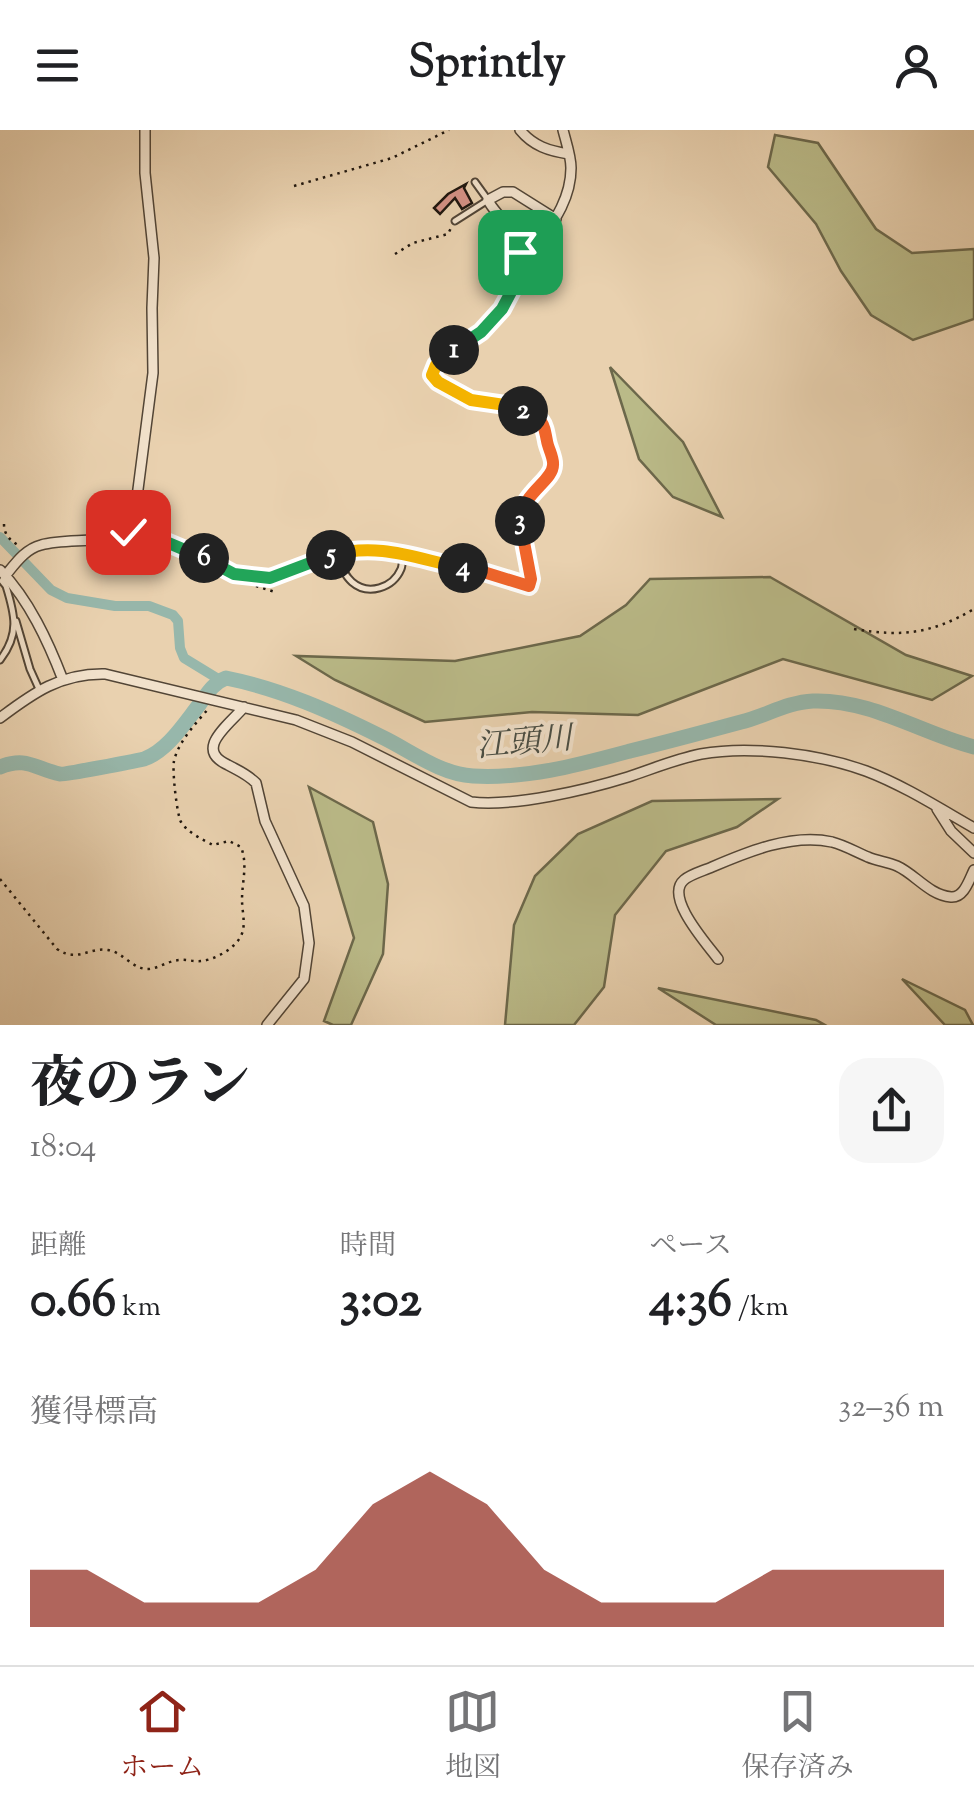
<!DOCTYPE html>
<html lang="ja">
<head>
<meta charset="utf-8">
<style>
  body { margin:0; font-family:"Sorts Mill Goudy","Noto Serif JP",serif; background:#f6f6f6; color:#202124; height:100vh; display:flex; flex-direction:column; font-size:38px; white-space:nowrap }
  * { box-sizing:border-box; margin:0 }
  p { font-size:32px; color:#757577 }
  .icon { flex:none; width:55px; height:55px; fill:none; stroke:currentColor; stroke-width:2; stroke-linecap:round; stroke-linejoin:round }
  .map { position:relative; height:895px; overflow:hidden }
  .drawer { display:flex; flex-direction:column; background:#fff; flex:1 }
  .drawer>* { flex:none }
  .pin { position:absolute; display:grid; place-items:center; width:85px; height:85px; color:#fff; margin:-42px; border-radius:20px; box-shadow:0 5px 15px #0006 }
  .km { position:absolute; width:50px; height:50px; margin:-25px; border-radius:50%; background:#222; color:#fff; font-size:28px; line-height:50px; text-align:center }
  .round { display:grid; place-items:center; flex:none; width:105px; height:105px; border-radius:30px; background:#f6f6f6 }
  .head { display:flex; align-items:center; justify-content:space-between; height:170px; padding:0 30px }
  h1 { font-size:55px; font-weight:800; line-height:75px }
  .figures { display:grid; grid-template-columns:repeat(3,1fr); gap:15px; height:170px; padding:10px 30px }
  .figures div { display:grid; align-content:center }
  .figures b { font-size:50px; font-weight:800 }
  .figures small { font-size:28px; font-weight:400 }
  .figures p { font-size:28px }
  .chart { height:280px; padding:20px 30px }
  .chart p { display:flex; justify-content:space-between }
  .chart svg { width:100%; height:180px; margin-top:10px; fill:#8f2418; opacity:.7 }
  header { display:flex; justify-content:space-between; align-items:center; height:130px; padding:0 30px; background:#fff; font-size:45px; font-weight:800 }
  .dock { display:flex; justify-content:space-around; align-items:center; height:140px; border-top:2px solid #e0e0e0; background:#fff; font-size:28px; color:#757577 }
  .dock a { display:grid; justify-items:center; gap:5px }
  .dock .selected { color:#8f2418 }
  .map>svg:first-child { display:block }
  .green { fill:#baba88; stroke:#6c684b; stroke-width:2.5 }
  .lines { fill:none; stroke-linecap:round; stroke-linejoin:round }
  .canal { stroke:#97b7ab; stroke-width:10 }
  .river { stroke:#97b7ab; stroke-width:15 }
  .building { fill:#d59185; stroke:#1f160e; stroke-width:2.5 }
  .service-casing { stroke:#524536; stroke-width:9 }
  .minor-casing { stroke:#524536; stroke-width:12 }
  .path { stroke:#1f160e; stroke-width:2.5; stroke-dasharray:2.5 5; stroke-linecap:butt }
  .service { stroke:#f1e1cb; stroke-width:5 }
  .minor { stroke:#f1e1cb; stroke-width:9 }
  .split-1-casing { stroke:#fff; stroke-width:20 }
  .split-2-casing { stroke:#fff; stroke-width:20 }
  .split-3-casing { stroke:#fff; stroke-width:20 }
  .split-4-casing { stroke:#fff; stroke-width:20 }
  .split-5-casing { stroke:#fff; stroke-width:20 }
  .split-6-casing { stroke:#fff; stroke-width:20 }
  .split-7-casing { stroke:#fff; stroke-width:20 }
  .split-1 { stroke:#22a559; stroke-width:12 }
  .split-2 { stroke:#f5b400; stroke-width:12 }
  .split-3 { stroke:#f0652b; stroke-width:12 }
  .split-4 { stroke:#f0652b; stroke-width:12 }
  .split-5 { stroke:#f5b400; stroke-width:12 }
  .split-6 { stroke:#22a559; stroke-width:12 }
  .split-7 { stroke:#22a559; stroke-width:12 }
  .labels { text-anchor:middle; stroke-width:8; stroke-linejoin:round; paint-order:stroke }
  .water-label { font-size:32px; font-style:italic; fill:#494e45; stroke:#f1e1cb }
</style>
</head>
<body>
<header><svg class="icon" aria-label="menu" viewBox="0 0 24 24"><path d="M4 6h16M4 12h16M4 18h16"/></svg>Sprintly<svg class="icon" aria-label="person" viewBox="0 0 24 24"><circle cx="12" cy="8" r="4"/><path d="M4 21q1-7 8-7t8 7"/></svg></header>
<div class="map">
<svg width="974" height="895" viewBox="0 0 974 895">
  <rect width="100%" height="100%" fill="#e9d1af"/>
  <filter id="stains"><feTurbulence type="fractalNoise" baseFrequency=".002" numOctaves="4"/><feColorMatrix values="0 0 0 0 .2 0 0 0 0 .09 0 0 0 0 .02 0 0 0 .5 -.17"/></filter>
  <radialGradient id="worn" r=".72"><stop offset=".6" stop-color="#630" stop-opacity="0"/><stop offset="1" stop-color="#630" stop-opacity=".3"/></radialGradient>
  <!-- green -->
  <path class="green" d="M775,5l43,8 58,86 36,24 62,-4v70l-61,21 -42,-25 -30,-44 -25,-47 -48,-57z
    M610,237l73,75 39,75 -49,-20 -34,-38z
    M770,447l136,78 66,21 -40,24 -149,-41 -145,56 -106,-3 -107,10 -90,-42 -39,-24 159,5 125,-25 46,-31 24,-26z
    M309,657l64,35 15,62 -5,70 -32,71h-18l-9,-4 30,-83z
    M778,669l-41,28 -71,24 -51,64 -11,72 -30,38h-69l9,-100 21,-49 43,-42 74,-33z
    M902,849l63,31 8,15h-28z
    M658,858l158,32 9,5h-109z"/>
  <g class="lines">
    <!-- canal -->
    <path class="canal" d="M0,407l51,53 16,8 48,8h34l24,9 5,6 2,27 4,10 36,22"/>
    <!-- river -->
    <path class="river" d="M0,637c27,-11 35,2 60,7 4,1 75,-13 84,-15 23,-8 40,-35 55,-54 8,-11 14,-22 27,-27 55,11 106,34 156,59 29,14 58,37 91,39 54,3 105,-11 157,-25 37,-9 74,-19 111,-29 24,-6 47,-20 72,-21 57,-2 108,32 161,46"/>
  </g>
  <!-- building -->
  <path class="building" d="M466,54l-2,4 8,15 -10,6 -7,-11 -15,16 -6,-6 14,-14z"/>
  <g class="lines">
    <!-- service casing -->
    <g class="service-casing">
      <path id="service" d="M455,91l33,-21 -13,-18
        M336,424c4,10 8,21 16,28 16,14 41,6 49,-13 2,-5 1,-11 2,-17
        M16,491l14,48 9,20
        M0,530c20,-26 15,-45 6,-74l-4,-5 3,-5"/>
    </g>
    <!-- minor casing -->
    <g class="minor-casing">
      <path id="minor" d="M520,0c13,16 29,21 49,24
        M531,126c-22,-7 -17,-18 -27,-34 -5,-8 -12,-13 -16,-22l15,-8h10l43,27
        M133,398l44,17 58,29 35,4 66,-24 20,-4h25l22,2 57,16 17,2 52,16 2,-7 -10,-45 -1,-15 5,-17 25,-28 4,-8 -9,-42 -8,-7 -25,-11 -41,-6 -33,-18 -6,-7c8,-23 34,-30 51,-45 22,-21 31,-47 46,-72 18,-28 42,-54 42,-90 0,-12 -5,-26 -8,-38
        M0,440c29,30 48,71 63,110
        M5,446c10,-12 20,-27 36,-31 28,-8 69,1 92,-17l20,-155 -1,-65 2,-50 -9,-85v-43
        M244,577c-15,18 -51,42 -16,58 11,6 19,9 28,18l9,38 39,85 5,37 -5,36 -37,46
        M0,588c33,-25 61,-45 105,-44l191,46 56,22 119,60c43,5 115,-12 157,-25 24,-8 48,-18 73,-23 49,-9 118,0 165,17 37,14 73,37 108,57
        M937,679l14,22 23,22
        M718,829c-11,-15 -54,-62 -34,-79 7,-6 19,-9 28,-13 35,-15 80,-34 120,-25 12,3 24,10 36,15 9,4 20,5 29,9 18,8 32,29 54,31 13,1 18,-17 23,-27"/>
    </g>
    <!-- path -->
    <path class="path" d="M294,56l98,-28 57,-28
      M395,124l18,-11 35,-9 3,-6
      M4,394c0,11 6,16 14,21
      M256,456l19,6
      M854,499c48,8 77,5 120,-20
      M0,749l57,70c21,14 31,-2 51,1 15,2 25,20 41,19 10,-1 19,-8 30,-9 7,-1 15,2 23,1 15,-2 38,-15 41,-31 2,-9 -1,-21 -1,-30 0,-19 6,-35 -1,-53l-12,-6 -16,4c-10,-5 -26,-13 -32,-23 -4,-7 -9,-51 -7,-61 4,-19 23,-39 35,-53"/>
    <!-- service -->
    <use href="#service" class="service"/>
    <!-- minor -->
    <use href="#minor" class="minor"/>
  </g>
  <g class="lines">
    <!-- split-1 casing -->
    <g class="split-1-casing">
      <path id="split-1" d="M454,220l27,-18 21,-23 28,-53 -10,-4"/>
    </g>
    <!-- split-2 casing -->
    <g class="split-2-casing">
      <path id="split-2" d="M454,220l-18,15 -4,10 6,7 33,18 41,6 11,5"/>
    </g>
    <!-- split-3 casing -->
    <g class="split-3-casing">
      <path id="split-3" d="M520,391c2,-28 33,-40 33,-56 1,-7 -5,-17 -6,-24 -4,-21 -4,-21 -24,-30"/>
    </g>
    <!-- split-4 casing -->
    <g class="split-4-casing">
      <path id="split-4" d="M463,438l14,2 52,16 2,-7 -11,-58"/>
    </g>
    <!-- split-5 casing -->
    <g class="split-5-casing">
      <path id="split-5" d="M331,425c50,-13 85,4 132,13"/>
    </g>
    <!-- split-6 casing -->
    <g class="split-6-casing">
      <path id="split-6" d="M204,428l30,16 36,4 61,-23"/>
    </g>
    <!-- split-7 casing -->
    <g class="split-7-casing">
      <path id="split-7" d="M128,402l5,-4 71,30"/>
    </g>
    <!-- split-1 -->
    <use href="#split-1" class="split-1"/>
    <!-- split-2 -->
    <use href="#split-2" class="split-2"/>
    <!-- split-3 -->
    <use href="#split-3" class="split-3"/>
    <!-- split-4 -->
    <use href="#split-4" class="split-4"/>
    <!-- split-5 -->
    <use href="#split-5" class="split-5"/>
    <!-- split-6 -->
    <use href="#split-6" class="split-6"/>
    <!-- split-7 -->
    <use href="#split-7" class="split-7"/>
  </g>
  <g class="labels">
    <!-- water labels -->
    <g class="water-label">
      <text transform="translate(524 611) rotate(-5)" y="11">江頭川</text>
    </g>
  </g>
  <rect width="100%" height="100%" filter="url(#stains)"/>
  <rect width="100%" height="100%" fill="url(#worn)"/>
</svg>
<div class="pin" style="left:520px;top:122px;background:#1e9e55"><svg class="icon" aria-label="arrive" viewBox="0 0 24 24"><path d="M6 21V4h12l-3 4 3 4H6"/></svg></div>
<div class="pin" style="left:128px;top:402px;background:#d93025"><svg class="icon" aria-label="check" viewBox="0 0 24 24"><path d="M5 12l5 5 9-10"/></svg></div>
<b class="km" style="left:454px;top:220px">1</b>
<b class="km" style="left:523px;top:281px">2</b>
<b class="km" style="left:520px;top:391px">3</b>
<b class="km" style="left:463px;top:438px">4</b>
<b class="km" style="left:331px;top:425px">5</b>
<b class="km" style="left:204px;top:428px">6</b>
</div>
<section class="drawer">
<div class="head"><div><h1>夜のラン</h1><p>18:04</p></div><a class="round"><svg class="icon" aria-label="share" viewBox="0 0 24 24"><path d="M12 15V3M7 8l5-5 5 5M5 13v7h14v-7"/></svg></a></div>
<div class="figures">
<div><p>距離</p><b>0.66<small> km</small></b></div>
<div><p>時間</p><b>3:02</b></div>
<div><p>ペース</p><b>4:36<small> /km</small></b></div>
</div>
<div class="chart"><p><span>獲得標高</span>32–36 m</p>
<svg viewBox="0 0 160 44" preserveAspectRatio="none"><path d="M0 44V30L10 30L20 38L30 38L40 38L50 30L60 14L70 6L80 14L90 30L100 38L110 38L120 38L130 30L140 30L150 30L160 30V44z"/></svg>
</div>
</section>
<nav class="dock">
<a class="selected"><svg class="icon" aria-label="home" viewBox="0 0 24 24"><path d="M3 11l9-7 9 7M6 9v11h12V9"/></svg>ホーム</a>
<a><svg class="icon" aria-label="map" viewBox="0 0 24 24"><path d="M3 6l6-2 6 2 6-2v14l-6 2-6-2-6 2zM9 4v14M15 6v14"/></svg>地図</a>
<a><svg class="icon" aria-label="saved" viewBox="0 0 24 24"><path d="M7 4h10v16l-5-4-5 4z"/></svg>保存済み</a>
</nav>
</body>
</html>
